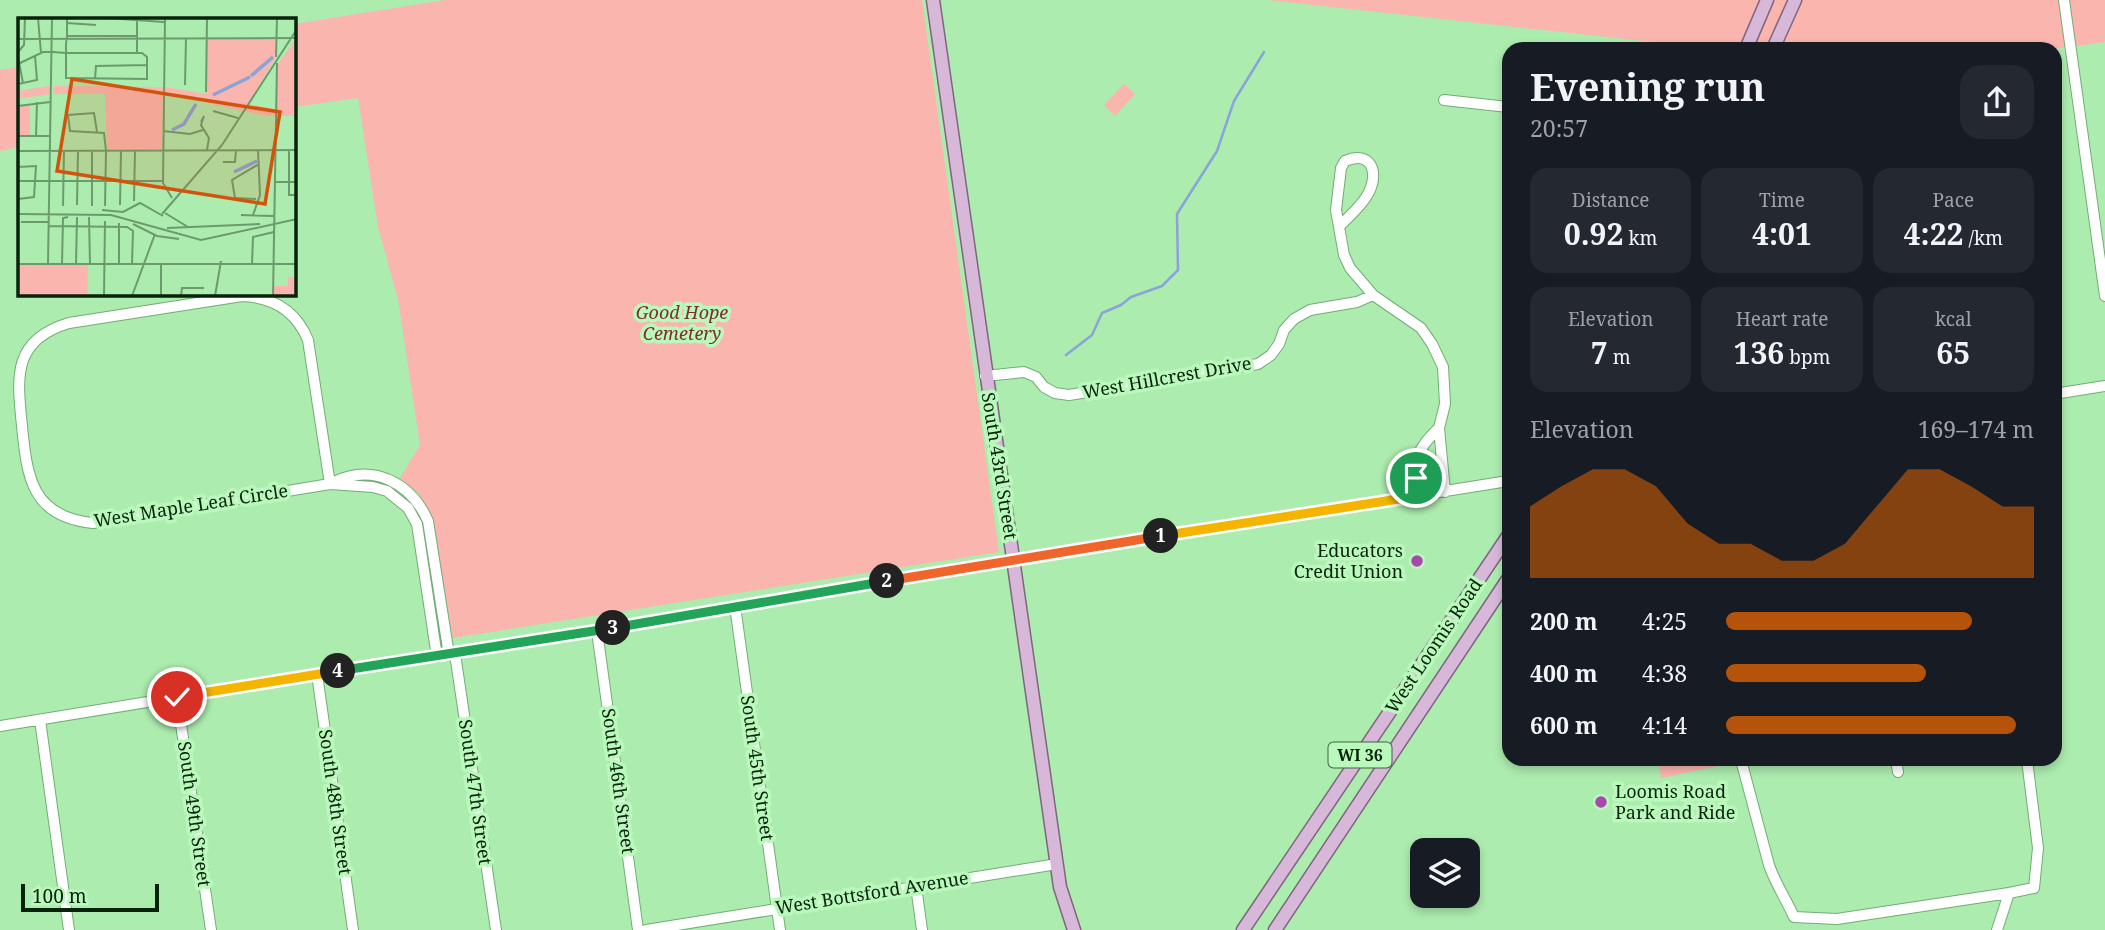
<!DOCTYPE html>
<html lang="en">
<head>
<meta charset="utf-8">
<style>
  body { margin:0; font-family:"Noto Serif",serif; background:#242831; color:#f1f3f6; height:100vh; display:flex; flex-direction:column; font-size:26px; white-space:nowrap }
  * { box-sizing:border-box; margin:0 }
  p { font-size:23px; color:#9ea1a6 }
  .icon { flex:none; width:38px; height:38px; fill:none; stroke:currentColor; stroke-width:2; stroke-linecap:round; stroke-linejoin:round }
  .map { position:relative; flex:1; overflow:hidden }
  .details { position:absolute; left:1502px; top:42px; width:560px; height:724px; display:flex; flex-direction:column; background:#171b24; border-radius:21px; box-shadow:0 4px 10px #0003 }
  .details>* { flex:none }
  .tools { position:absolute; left:1410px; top:838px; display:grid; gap:14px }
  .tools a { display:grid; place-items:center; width:70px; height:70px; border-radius:14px; background:#171b24; box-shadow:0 4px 10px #0003; font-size:35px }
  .scale { position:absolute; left:21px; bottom:18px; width:138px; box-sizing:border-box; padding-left:7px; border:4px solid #09220b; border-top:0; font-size:19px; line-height:24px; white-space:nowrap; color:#09220b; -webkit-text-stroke:5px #baf9bc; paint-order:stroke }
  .pin { position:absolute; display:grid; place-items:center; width:60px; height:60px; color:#fff; margin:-30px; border:4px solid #fff; border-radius:50%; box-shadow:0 2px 7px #0007 }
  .km { position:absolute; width:35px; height:35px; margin:-18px; border-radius:50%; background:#222; color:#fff; font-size:19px; line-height:35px; text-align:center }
  .round { display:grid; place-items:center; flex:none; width:74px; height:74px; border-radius:21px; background:#242831 }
  .headline { display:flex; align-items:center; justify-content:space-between; height:119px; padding:0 28px }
  h1 { font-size:38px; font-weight:700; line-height:52px }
  .figures { display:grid; grid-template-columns:repeat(3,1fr); gap:10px; height:119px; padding:7px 28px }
  .figures div { display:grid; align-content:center; border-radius:18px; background:#242831; text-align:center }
  .figures b { font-size:30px; font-weight:700 }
  .figures small { font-size:19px; font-weight:400 }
  .figures p { font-size:19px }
  .chart { height:196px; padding:14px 28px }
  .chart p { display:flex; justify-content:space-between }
  .chart svg { width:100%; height:126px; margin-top:7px; fill:#b45309; opacity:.7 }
  ul { padding:0 28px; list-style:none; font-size:23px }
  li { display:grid; grid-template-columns:112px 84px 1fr; align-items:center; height:52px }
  li i { height:18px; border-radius:9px; background:#b45309 }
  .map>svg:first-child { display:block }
  .green { fill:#f9b5ae }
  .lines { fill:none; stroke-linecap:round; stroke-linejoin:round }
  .stream { stroke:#8aa3d9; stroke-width:2.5 }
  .minor-casing { stroke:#71ad74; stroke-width:12 }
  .major-casing { stroke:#7e6580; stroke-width:15 }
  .minor { stroke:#fff; stroke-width:10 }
  .major { stroke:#d7b8d9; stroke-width:12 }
  .split-1-casing { stroke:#fff; stroke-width:14 }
  .split-2-casing { stroke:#fff; stroke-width:14 }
  .split-3-casing { stroke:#fff; stroke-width:14 }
  .split-4-casing { stroke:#fff; stroke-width:14 }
  .split-5-casing { stroke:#fff; stroke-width:14 }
  .split-1 { stroke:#f5b400; stroke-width:9 }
  .split-2 { stroke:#f0652b; stroke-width:9 }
  .split-3 { stroke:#22a559; stroke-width:9 }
  .split-4 { stroke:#22a559; stroke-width:9 }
  .split-5 { stroke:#f5b400; stroke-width:9 }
  .poi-dot { fill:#a847ae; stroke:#baf9bc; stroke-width:2.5 }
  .labels { text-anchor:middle; stroke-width:7; stroke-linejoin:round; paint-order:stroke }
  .shield { fill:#baf9bc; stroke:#3e6240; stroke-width:2 }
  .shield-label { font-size:16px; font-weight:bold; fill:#09220b }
  .park-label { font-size:18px; font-style:italic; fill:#802e2b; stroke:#baf9bc }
  .street-label { font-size:18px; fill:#09220b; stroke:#baf9bc }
  .poi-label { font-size:18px; fill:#09220b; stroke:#baf9bc; text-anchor:end }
  .inset-river { fill:none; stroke:#8aa3d9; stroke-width:3.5 }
  .inset-road { fill:none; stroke:#6b9b6d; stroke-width:2 }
  .view { fill:#d2540c; fill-opacity:0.15; stroke:#d2540c; stroke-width:3.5 }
  .inset-edge { fill:none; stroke:#09220b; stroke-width:3.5 }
</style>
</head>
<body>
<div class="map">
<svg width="2105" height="930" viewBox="0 0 2105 930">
  <rect width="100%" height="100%" fill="#adecaf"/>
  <!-- green -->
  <path class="green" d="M445,0h477l77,552 -546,86 -20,-112 -14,-32 -19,-16 20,-33 -22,-146 -20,-72 -20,-129 -64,9v-83z
    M1267,0h838v42l-50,7h-337z
    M19,67v80l-19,4v-81z
    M1124,84l11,10 -20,22 -11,-11z
    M1658,760h75v3l-72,15z"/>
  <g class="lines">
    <!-- stream -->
    <path class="stream" d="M1066,355l26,-20 10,-22 19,-8 10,-8 31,-11 16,-16 -1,-56 40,-63 17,-50 30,-49"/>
    <!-- minor casing -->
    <g class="minor-casing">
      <path id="minor" d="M2064,0l41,296
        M1444,100l64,7
        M1339,227c10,-11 24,-22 30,-35 10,-20 2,-42 -24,-31l-4,7 -5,42 8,45 6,13 23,27 48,33 11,16 11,23 2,37 -6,24 6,64
        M985,376l39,-4 12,5 8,10 11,6 14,2 189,-31 13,-9 8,-11 5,-14 10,-11 16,-9 47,-8 16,-7
        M2054,394l51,-8
        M334,482c40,-19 77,1 94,39l21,134
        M330,484l-22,-144c-12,-29 -35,-43 -66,-44l-173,27c-57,17 -52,54 -47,103 5,52 10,91 71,97l237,-39 43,3 14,4 21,17 9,16 20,133
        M1417,496c-3,-33 -4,-44 22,-68
        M735,606l45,324
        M597,631l41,299
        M455,654l41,276
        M317,674l36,256
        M177,697l34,233
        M40,720l29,210
        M0,726l307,-50 290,-45 417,-71 494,-79
        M1741,760l28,105c6,18 17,34 25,52l43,2 172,-26
        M1896,760l2,12
        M916,886l6,44
        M646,930l411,-66
        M1997,930l12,-37 25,-5 4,-40 -11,-88"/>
    </g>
    <!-- major casing -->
    <g class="major-casing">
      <path id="major" d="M933,0l127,887 14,43
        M1746,49l21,-49
        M1773,49l22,-49
        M1243,930l265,-394
        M1275,930l233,-351"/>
    </g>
    <!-- minor -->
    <use href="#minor" class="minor"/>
    <!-- major -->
    <use href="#major" class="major"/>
  </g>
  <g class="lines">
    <!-- split-1 casing -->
    <g class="split-1-casing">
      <path id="split-1" d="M1161,536l257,-40 -2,-18"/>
    </g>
    <!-- split-2 casing -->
    <g class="split-2-casing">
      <path id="split-2" d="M887,581l274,-45"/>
    </g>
    <!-- split-3 casing -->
    <g class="split-3-casing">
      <path id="split-3" d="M613,628l274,-47"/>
    </g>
    <!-- split-4 casing -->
    <g class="split-4-casing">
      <path id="split-4" d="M338,671l275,-43"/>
    </g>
    <!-- split-5 casing -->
    <g class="split-5-casing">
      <path id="split-5" d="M177,697l161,-26"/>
    </g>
    <!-- split-1 -->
    <use href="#split-1" class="split-1"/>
    <!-- split-2 -->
    <use href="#split-2" class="split-2"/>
    <!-- split-3 -->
    <use href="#split-3" class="split-3"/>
    <!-- split-4 -->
    <use href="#split-4" class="split-4"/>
    <!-- split-5 -->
    <use href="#split-5" class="split-5"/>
  </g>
  <!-- markers -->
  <g class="poi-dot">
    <circle cx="1417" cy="561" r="7"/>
    <circle cx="1601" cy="802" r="7"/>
  </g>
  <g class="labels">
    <!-- shield labels -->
    <rect class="shield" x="1328.5" y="742.5" width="63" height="25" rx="5"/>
    <g class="shield-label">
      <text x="1360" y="761">WI 36</text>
    </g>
    <!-- park labels -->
    <g class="park-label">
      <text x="682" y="319">Good Hope<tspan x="682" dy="21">Cemetery</tspan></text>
    </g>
    <!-- street labels -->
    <g class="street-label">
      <text transform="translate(1167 378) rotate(-10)" y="6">West Hillcrest Drive</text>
      <text transform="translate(999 466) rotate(81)" y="6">South 43rd Street</text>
      <text transform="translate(191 506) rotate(-9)" y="6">West Maple Leaf Circle</text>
      <text transform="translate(1434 646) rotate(-56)" y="6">West Loomis Road</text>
      <text transform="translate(757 768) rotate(82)" y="6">South 45th Street</text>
      <text transform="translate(618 781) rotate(82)" y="6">South 46th Street</text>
      <text transform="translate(475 792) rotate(82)" y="6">South 47th Street</text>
      <text transform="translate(335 802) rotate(82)" y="6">South 48th Street</text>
      <text transform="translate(194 814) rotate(82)" y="6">South 49th Street</text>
      <text transform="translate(872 893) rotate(-9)" y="6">West Bottsford Avenue</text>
    </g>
    <!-- poi labels -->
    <g class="poi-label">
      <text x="1403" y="557">Educators<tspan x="1403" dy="21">Credit Union</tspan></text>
      <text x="1615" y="798" text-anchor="start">Loomis Road<tspan x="1615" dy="21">Park and Ride</tspan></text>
    </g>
  </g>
  <!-- overview -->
  <g transform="translate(18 18)">
    <rect width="278" height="278" fill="#adecaf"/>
    <path d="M189,21h68v20l-27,45 27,5 3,-45 18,-25v77h-29l-102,-22 1,-7 40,7zM32,68v8l-32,5v-8zM35,68l110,1 -1,62h-55l-2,-55h-52zM12,86v32h-12v-30zM1,246l69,1 -1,31h-68zM270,259h8v19h-22v-10h14z" fill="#f9b5ae"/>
    <path class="inset-river" d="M233,58l22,-19M195,77l37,-18M154,112l12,-6 12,-20M216,154l23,-11"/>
    <path class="inset-road" d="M20,0l3,35M89,0l57,4M147,0l-2,165 9,15M49,5l29,2M49,18h70M0,21l279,-1M0,34l6,-7 1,-27M119,35v-35M0,39l5,26M258,39l1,-39M0,46l25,-12h10l13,1h76l5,4v22l-81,-1v-34l1,-8v-18M77,61l1,-13 51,-1M0,66l19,-4 -2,-24M167,67l1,-47M188,74l1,-73M0,88l32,-4M195,93l25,7M183,104l3,-6 -3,9 8,13 -2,12M145,113l27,3 13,-4M79,114l-3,-19 -26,2 2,16 34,2 2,18M0,118h31M18,118l1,-34M271,132v45h8M0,133l279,-1M205,144h12l1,-12M0,149l18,-1 -2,31 -16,2M0,163h145M257,164h22M238,181l-21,-1 -3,-18 27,-16M116,183l1,-51M59,187l1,-54M102,187l1,-54M45,188l1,-55M74,188v-56M87,188l1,-55M84,192l21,2 17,-9 23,13M147,195l23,14M0,196l93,1 90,25 96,-21M144,196l60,-69 75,-116M223,197l33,1M235,197l7,-20 -2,-45M71,199l1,47M3,204h27M115,206l24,12 22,3M30,208l79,1 6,4 -1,33M149,210l93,-4M30,245l4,-245M101,245v-40M0,246h279M44,246l1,-46 5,-1M58,246l1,-47M234,246l1,-27 21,-5M86,278l1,-75M114,278l23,-62M143,278v-32M163,278l1,-8h22M197,278l6,-35M255,278l4,-233"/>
    <path class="view" d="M54,61l208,33 -15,92 -208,-33z"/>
    <rect width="278" height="278" class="inset-edge"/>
  </g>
</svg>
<div class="tools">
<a><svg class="icon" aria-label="layers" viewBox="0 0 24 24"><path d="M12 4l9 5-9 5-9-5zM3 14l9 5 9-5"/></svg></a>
</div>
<div class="scale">100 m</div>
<div class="pin" style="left:1416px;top:478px;background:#1e9e55"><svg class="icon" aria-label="arrive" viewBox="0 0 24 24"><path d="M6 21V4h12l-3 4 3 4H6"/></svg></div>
<div class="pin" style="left:177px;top:697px;background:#d93025"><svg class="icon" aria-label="check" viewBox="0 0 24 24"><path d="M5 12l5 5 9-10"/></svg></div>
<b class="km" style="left:1161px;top:536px">1</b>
<b class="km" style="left:887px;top:581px">2</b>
<b class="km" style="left:613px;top:628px">3</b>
<b class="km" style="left:338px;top:671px">4</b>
<section class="details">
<div class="headline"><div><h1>Evening run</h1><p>20:57</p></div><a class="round"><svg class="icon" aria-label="share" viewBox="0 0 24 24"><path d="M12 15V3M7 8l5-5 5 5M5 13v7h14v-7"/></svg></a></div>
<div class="figures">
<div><p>Distance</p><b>0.92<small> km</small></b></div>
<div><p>Time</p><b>4:01</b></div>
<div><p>Pace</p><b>4:22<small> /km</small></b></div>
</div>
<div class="figures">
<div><p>Elevation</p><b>7<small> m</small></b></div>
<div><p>Heart rate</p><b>136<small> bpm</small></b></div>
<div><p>kcal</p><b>65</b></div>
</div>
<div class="chart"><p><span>Elevation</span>169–174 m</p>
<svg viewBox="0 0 160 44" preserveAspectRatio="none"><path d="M0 44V19L10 12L20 6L30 6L40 12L50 25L60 32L70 32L80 38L90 38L100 32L110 19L120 6L130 6L140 12L150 19L160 19V44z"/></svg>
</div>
<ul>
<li><b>200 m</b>4:25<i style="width:80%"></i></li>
<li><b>400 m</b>4:38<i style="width:65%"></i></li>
<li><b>600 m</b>4:14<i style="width:94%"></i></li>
</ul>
</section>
</div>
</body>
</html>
